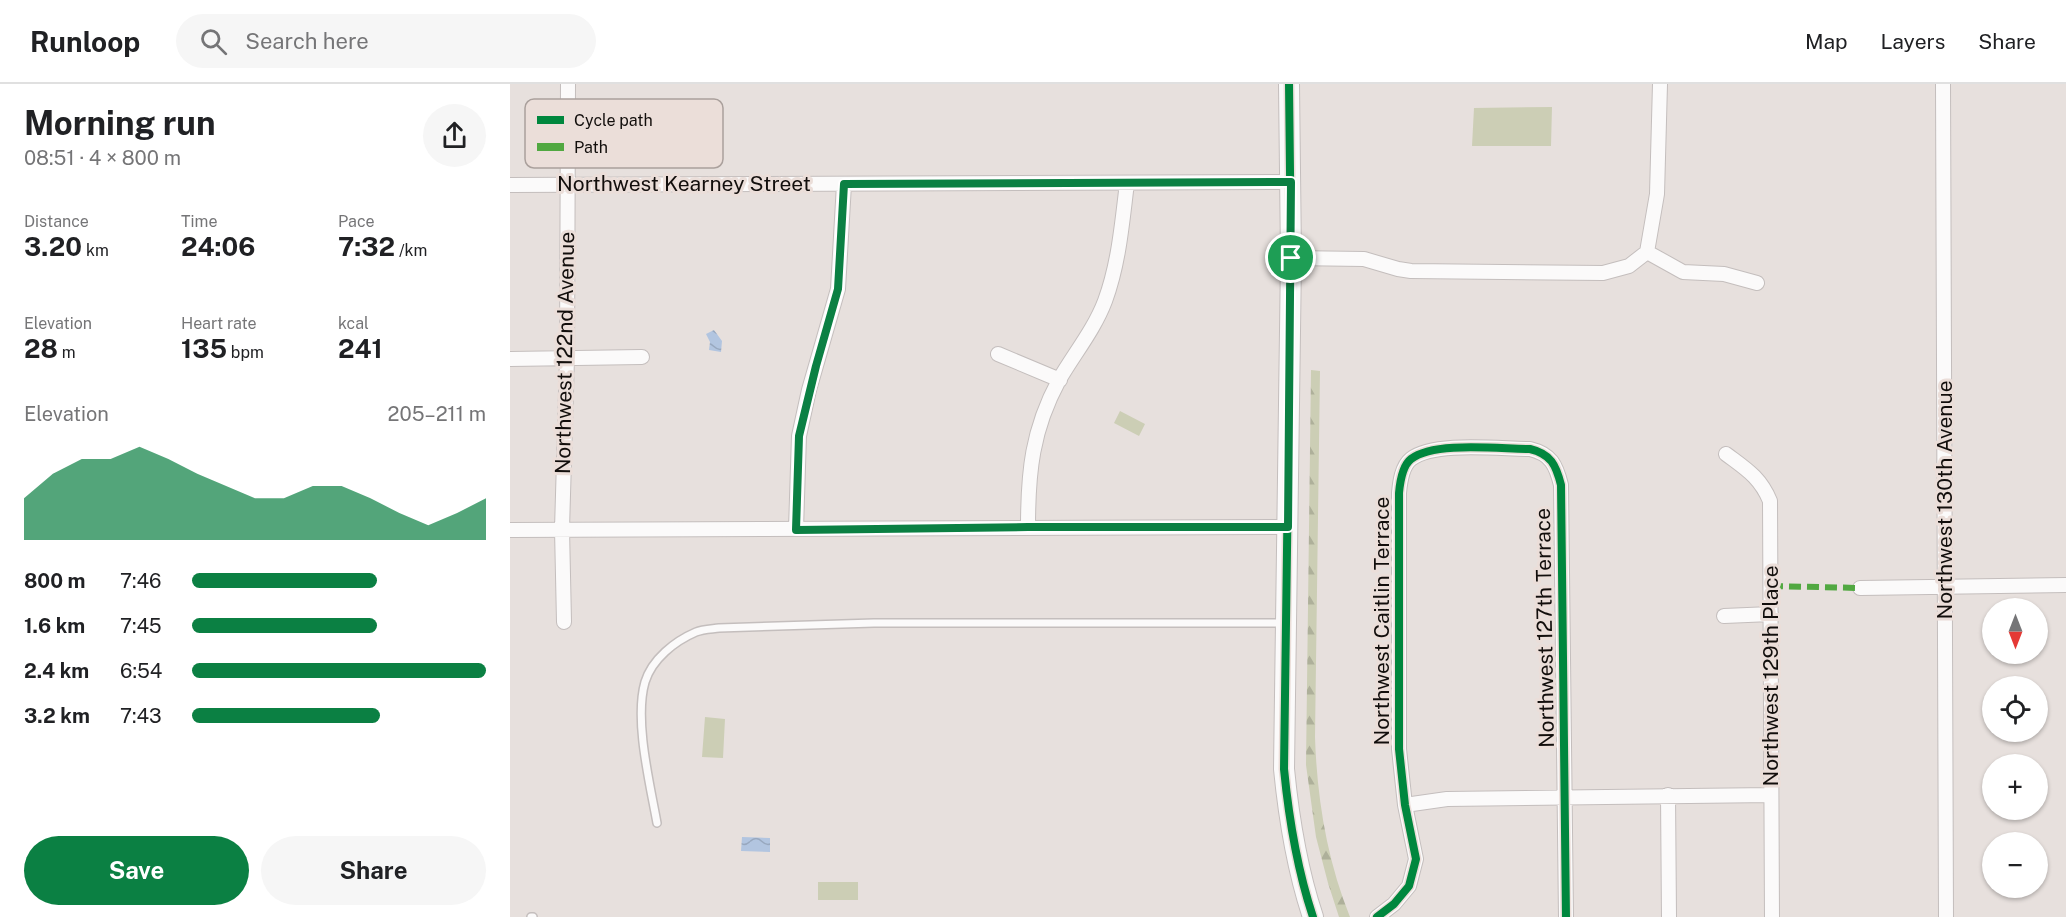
<!DOCTYPE html>
<html lang="en">
<head>
<meta charset="utf-8">
<style>
  body { margin:0; font-family:"Public Sans",sans-serif; background:#f6f6f6; color:#202124; height:100vh; display:flex; flex-direction:column; font-size:22px; white-space:nowrap }
  * { box-sizing:border-box; margin:0 }
  p { font-size:20px; color:#757577 }
  .icon { flex:none; width:33px; height:33px; fill:none; stroke:currentColor; stroke-width:2; stroke-linecap:round; stroke-linejoin:round }
  .map { position:relative; flex:1; overflow:hidden }
  .sheet { display:flex; flex-direction:column; background:#fff; width:510px }
  .sheet>* { flex:none }
  .needle { width:39px; rotate:180deg }
  .buttons { position:absolute; left:1472px; top:514px; display:grid; gap:12px }
  .buttons a { display:grid; place-items:center; width:66px; height:66px; border-radius:50%; background:#fff; box-shadow:0 2px 4px #0004; font-size:30px }
  .pin { position:absolute; display:grid; place-items:center; width:51px; height:51px; color:#fff; margin:-26px; border:3px solid #fff; border-radius:50%; box-shadow:0 2px 6px #0007 }
  .round { display:grid; place-items:center; flex:none; width:63px; height:63px; border-radius:32px; background:#f6f6f6 }
  .summary { display:flex; align-items:center; justify-content:space-between; height:102px; padding:0 24px }
  h1 { font-size:33px; font-weight:700; line-height:45px }
  .metrics { display:grid; grid-template-columns:repeat(3,1fr); gap:9px; height:102px; padding:6px 24px }
  .metrics div { display:grid; align-content:center }
  .metrics b { font-size:26px; font-weight:700 }
  .metrics small { font-size:16px; font-weight:400 }
  .metrics p { font-size:16px }
  .chart { height:168px; padding:12px 24px }
  .chart p { display:flex; justify-content:space-between }
  .chart svg { width:100%; height:108px; margin-top:6px; fill:#0b8043; opacity:.7 }
  .primary-button { display:flex; gap:12px; margin-top:auto; padding:12px 24px }
  .primary-button a { flex:1; height:69px; border-radius:36px; background:#0b8043; color:#fff; font-size:24px; font-weight:700; line-height:69px; text-align:center }
  .primary-button a+a { background:#f6f6f6; color:#202124 }
  ul { padding:0 24px; list-style:none; font-size:20px }
  li { display:grid; grid-template-columns:96px 72px 1fr; align-items:center; height:45px }
  li i { height:15px; border-radius:8px; background:#0b8043 }
  header { display:flex; align-items:center; gap:36px; box-sizing:border-box; height:84px; padding:0 30px; background:#fff; border-bottom:2px solid #e0e0e0 }
  header strong { font-size:28px }
  nav { display:flex; gap:33px; margin-inline-start:auto; font-size:21px }
  .search { width:420px; height:54px; background:#f6f6f6; display:flex; align-items:center; gap:15px; box-sizing:border-box; padding:0 21px; border-radius:33px; color:#757577; font-size:22px }
  main { display:flex; flex:1; min-height:0 }
  .map>svg:first-child { display:block }
  .forest { fill:url(#forest-firs) }
  .park { fill:#ccceb5 }
  .water { fill:url(#water-waves) }
  .lines { fill:none; stroke-linecap:round; stroke-linejoin:round }
  .lane-casing { stroke:#c4bebd; stroke-width:10 }
  .street-casing { stroke:#c4bebd; stroke-width:16 }
  .secondary-casing { stroke:#c4bebd; stroke-width:22 }
  .lane { stroke:#fbfafa; stroke-width:7 }
  .street { stroke:#fbfafa; stroke-width:14 }
  .secondary { stroke:#fbfafa; stroke-width:20 }
  .quiet { stroke:#51a841; stroke-width:6; stroke-dasharray:12 6; stroke-linecap:butt }
  .cycleway-casing { stroke:#ebded9; stroke-width:11 }
  .cycleway { stroke:#00873e; stroke-width:8 }
  .route-casing { stroke:#fff; stroke-width:12 }
  .route { stroke:#0b8043; stroke-width:8 }
  .labels { text-anchor:middle; stroke-width:6; stroke-linejoin:round; paint-order:stroke }
  .street-label { font-size:21px; fill:#120e0c; stroke:#ebded9 }
  .key { fill:#ebded9; stroke:#aaa09c; stroke-width:1.5 }
  .key-label { font-size:16px; fill:#120e0c }
</style>
</head>
<body>
<header>
<strong>Runloop</strong>
<div class="search"><svg class="icon" aria-label="search" viewBox="0 0 24 24"><circle cx="10" cy="10" r="6"/><path d="M15 15l6 6"/></svg>Search here</div>
<nav><a>Map</a><a>Layers</a><a>Share</a></nav>
</header>
<main>
<section class="sheet">
<div class="summary"><div><h1>Morning run</h1><p>08:51 · 4 × 800 m</p></div><a class="round"><svg class="icon" aria-label="share" viewBox="0 0 24 24"><path d="M12 15V3M7 8l5-5 5 5M5 13v7h14v-7"/></svg></a></div>
<div class="metrics">
<div><p>Distance</p><b>3.20<small> km</small></b></div>
<div><p>Time</p><b>24:06</b></div>
<div><p>Pace</p><b>7:32<small> /km</small></b></div>
</div>
<div class="metrics">
<div><p>Elevation</p><b>28<small> m</small></b></div>
<div><p>Heart rate</p><b>135<small> bpm</small></b></div>
<div><p>kcal</p><b>241</b></div>
</div>
<div class="chart"><p><span>Elevation</span>205–211 m</p>
<svg viewBox="0 0 160 44" preserveAspectRatio="none"><path d="M0 44V27L10 17L20 11L30 11L40 6L50 11L60 17L70 22L80 27L90 27L100 22L110 22L120 27L130 33L140 38L150 33L160 27V44z"/></svg>
</div>
<ul>
<li><b>800 m</b>7:46<i style="width:63%"></i></li>
<li><b>1.6 km</b>7:45<i style="width:63%"></i></li>
<li><b>2.4 km</b>6:54<i style="width:100%"></i></li>
<li><b>3.2 km</b>7:43<i style="width:64%"></i></li>
</ul>
<div class="primary-button"><a>Save</a><a>Share</a></div>
</section>
<div class="map">
<svg width="1556" height="833" viewBox="0 0 1556 833">
  <defs>
    <pattern id="forest-firs" width="22" height="20" patternUnits="userSpaceOnUse" patternTransform="scale(1.5)"><rect width="22" height="20" fill="#ccceb5"/><path d="M5 1l3.5 6h-7zM16 11l3.5 6h-7z" fill="#aeb09a"/></pattern>
    <pattern id="water-waves" width="16" height="10" patternUnits="userSpaceOnUse" patternTransform="scale(1.5)"><rect width="16" height="10" fill="#b2c5e0"/><path d="M0 5q4-4 8 0t8 0" fill="none" stroke="#98a8bf"/></pattern>
  </defs>
  <rect width="100%" height="100%" fill="#e7e0dd"/>
  <!-- forest -->
  <path class="forest" d="M801,286l9,1 -5,366c2,62 12,123 35,180h-11l-11,-34 -12,-46 -10,-72z"/>
  <!-- park -->
  <path class="park" d="M1042,23l-1,39h-79l2,-38z
    M610,327l25,13 -6,12 -25,-13z
    M195,633l20,2 -2,39 -21,-1z
    M308,798h40v18h-40z"/>
  <!-- water -->
  <path class="water" d="M204,246l8,11 -1,11 -12,-2 1,-8 -4,-8z
    M232,753l28,1v14l-29,-1z"/>
  <g class="lines">
    <!-- lane casing -->
    <g class="lane-casing">
      <path id="lane" d="M147,739c-7,-39 -23,-103 -12,-141 7,-23 30,-41 51,-50 7,-3 16,-3 23,-4l155,-5h409
        M21,833h2"/>
    </g>
    <!-- street casing -->
    <g class="street-casing">
      <path id="street" d="M1433,0l3,833
        M0,101l781,-3
        M1137,168l10,-58 3,-110
        M1137,168l36,20 41,2 33,9
        M781,174l73,1 34,10 13,2 192,2 26,-7 18,-14
        M488,270l62,26
        M0,275l132,-2
        M1216,370c20,15 34,23 44,47l2,416
        M518,443c0,-55 4,-97 31,-147 15,-26 35,-50 46,-79 14,-38 17,-78 22,-118
        M286,445l3,-93 10,-46 29,-101 6,-105
        M0,446l778,-3
        M1350,504l206,-3
        M1214,532l47,-2
        M54,538l-2,-93 5,-171 1,-274
        M1158,711l1,122
        M895,721l42,-6 324,-4
        M867,833l17,-13 15,-18 7,-27 -11,-54 -6,-56v-256c1,-11 3,-27 12,-34 23,-18 89,-10 119,-10 21,5 26,16 31,36l5,432"/>
    </g>
    <!-- secondary casing -->
    <g class="secondary-casing">
      <path id="secondary" d="M779,0l2,174 -7,511c5,51 13,100 29,148"/>
    </g>
    <!-- lane -->
    <use href="#lane" class="lane"/>
    <!-- street -->
    <use href="#street" class="street"/>
    <!-- secondary -->
    <use href="#secondary" class="secondary"/>
    <!-- quiet -->
    <path class="quiet" d="M1261,502l89,2"/>
    <!-- cycleway casing -->
    <g class="cycleway-casing">
      <path id="cycleway" d="M779,0l2,174 -7,511c5,51 13,100 29,148
        M867,833l17,-13 15,-18 7,-27 -11,-54 -6,-56v-256c1,-11 3,-27 12,-34 23,-18 89,-10 119,-10 21,5 26,16 31,36l5,432"/>
    </g>
    <!-- cycleway -->
    <use href="#cycleway" class="cycleway"/>
  </g>
  <g class="lines">
    <!-- route casing -->
    <g class="route-casing">
      <path id="route" d="M781,98l-3,345h-260l-232,3 3,-94 17,-70 22,-77 6,-105z"/>
    </g>
    <!-- route -->
    <use href="#route" class="route"/>
  </g>
  <g class="labels">
    <!-- street labels -->
    <g class="street-label">
      <text x="174" y="107">Northwest Kearney Street</text>
      <text transform="translate(55 269) rotate(-89)" y="7">Northwest 122nd Avenue</text>
      <text transform="translate(1435 416) rotate(-90)" y="7">Northwest 130th Avenue</text>
      <text transform="translate(872 537) rotate(-90)" y="7">Northwest Caitlin Terrace</text>
      <text transform="translate(1035 544) rotate(-91)" y="7">Northwest 127th Terrace</text>
      <text transform="translate(1261 592) rotate(-90)" y="7">Northwest 129th Place</text>
    </g>
  </g>
  <!-- legend -->
  <rect x="15" y="15" width="198" height="69" rx="9" class="key"/>
  <rect x="27" y="32" width="27" height="8" fill="#00873e"/>
  <rect x="27" y="59" width="27" height="8" fill="#51a841"/>
  <g class="key-label">
    <text x="64" y="42">Cycle path</text>
    <text x="64" y="69">Path</text>
  </g>
</svg>
<div class="buttons">
<a><svg class="needle" viewBox="-14 -14 28 28"><path d="M0-13l5 13h-10z" fill="#e53935"/><path d="M0 13l5-13h-10z" fill="#757577"/></svg></a>
<a><svg class="icon" aria-label="locate" viewBox="0 0 24 24"><circle cx="12" cy="12" r="6"/><path d="M12 2v4M12 18v4M2 12h4M18 12h4"/></svg></a>
<a>+</a>
<a>−</a>
</div>
<div class="pin" style="left:781px;top:174px;background:#1e9e55"><svg class="icon" aria-label="arrive" viewBox="0 0 24 24"><path d="M6 21V4h12l-3 4 3 4H6"/></svg></div>
</div>
</main>
</body>
</html>
